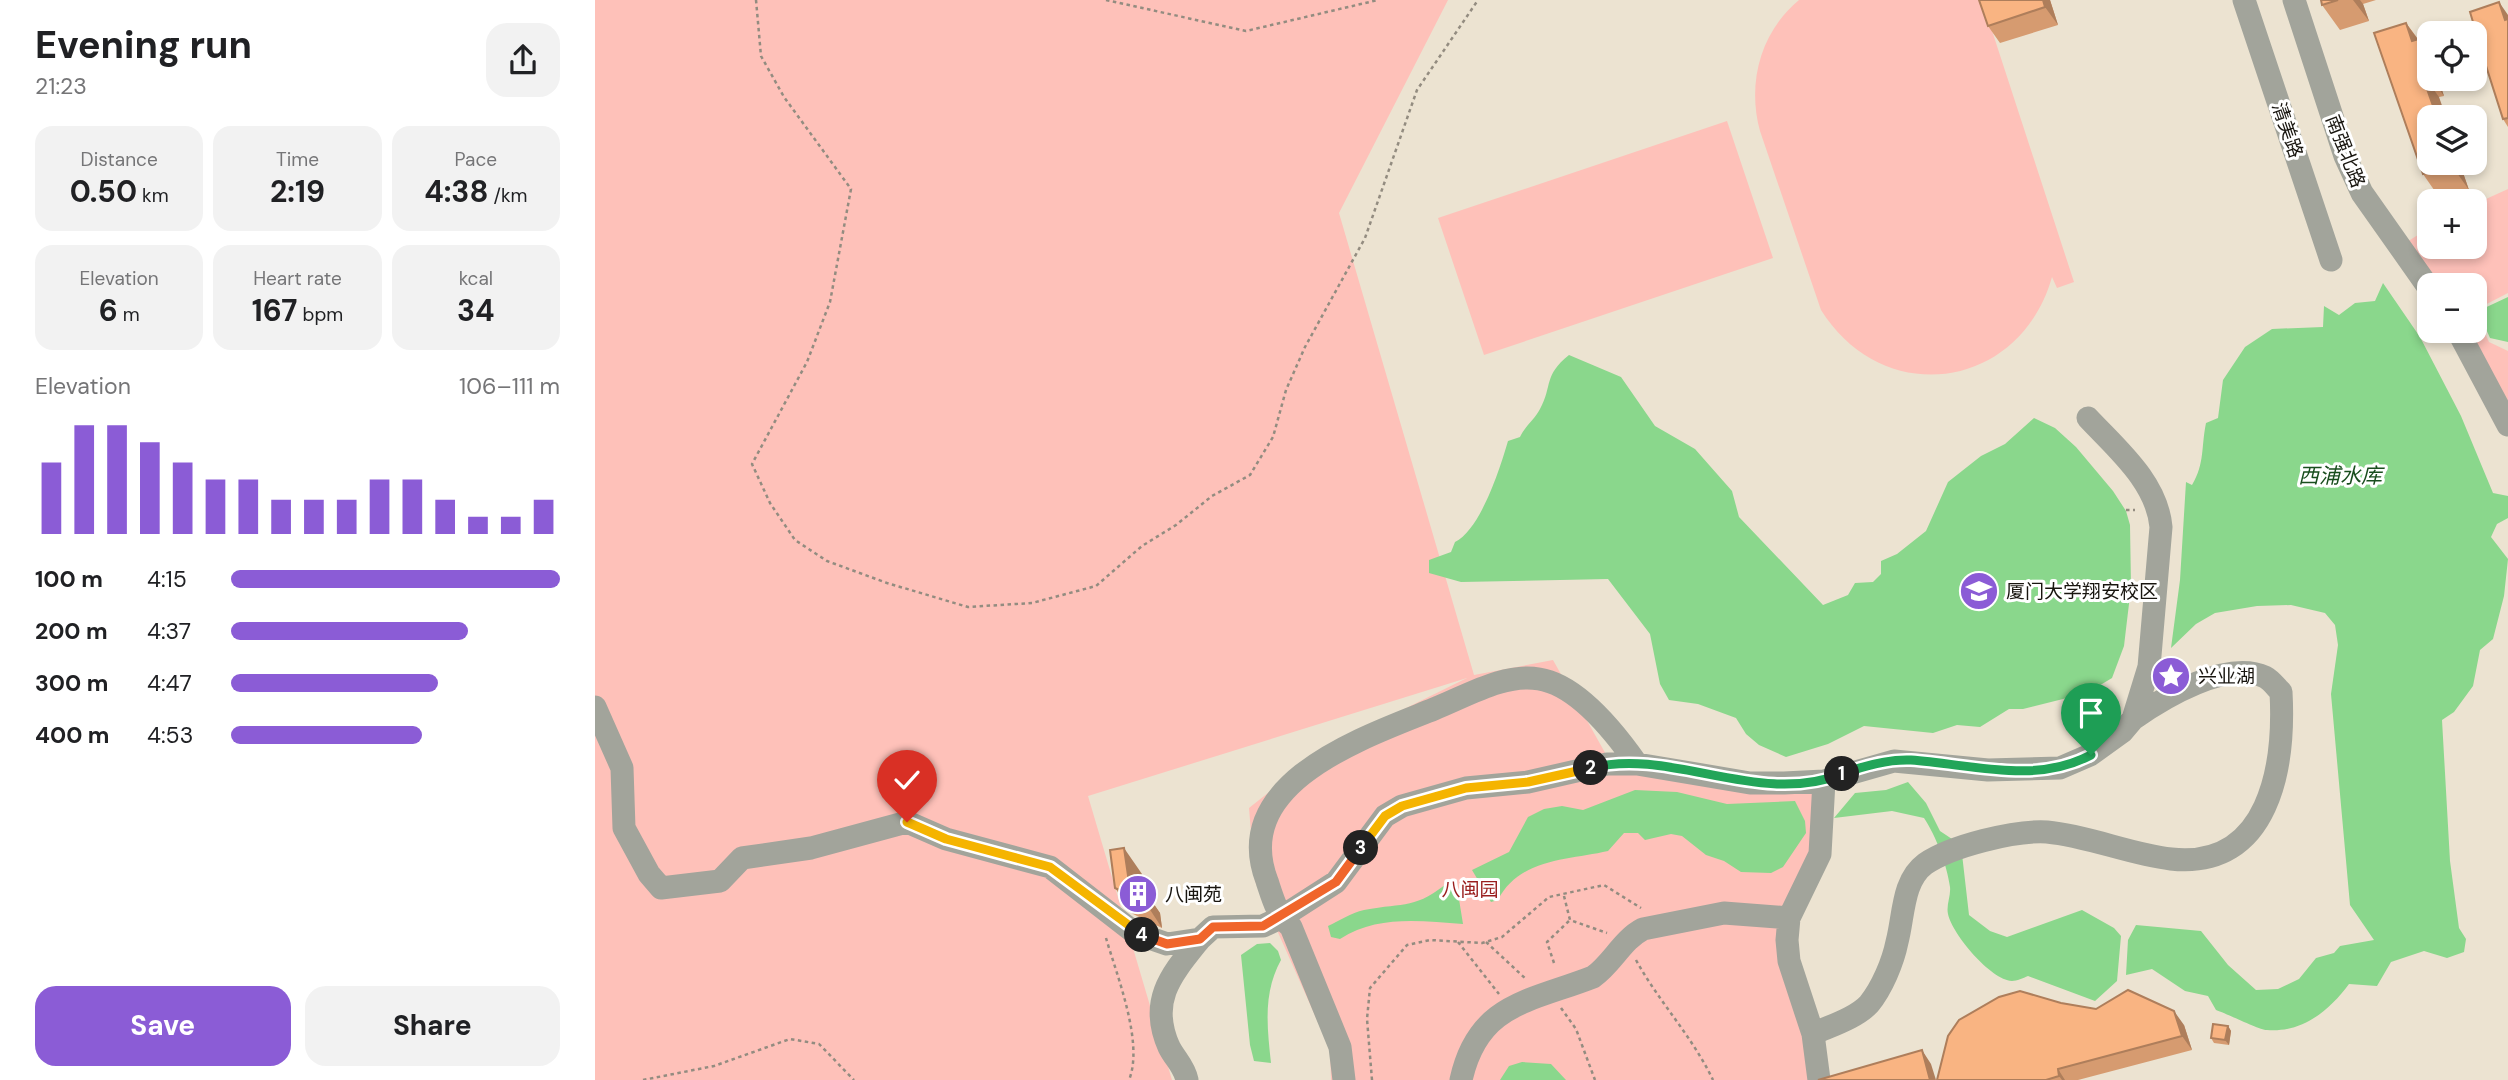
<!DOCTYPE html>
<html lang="en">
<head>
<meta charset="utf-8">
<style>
  body { margin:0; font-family:"DM Sans","Noto Sans SC",sans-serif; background:#f2f2f2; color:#202124; height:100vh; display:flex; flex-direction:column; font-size:26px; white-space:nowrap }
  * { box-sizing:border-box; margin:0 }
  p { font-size:23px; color:#757577 }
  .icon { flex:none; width:38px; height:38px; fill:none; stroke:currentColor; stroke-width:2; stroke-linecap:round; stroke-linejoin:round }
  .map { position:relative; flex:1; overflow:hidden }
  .side { display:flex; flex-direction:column; background:#fff; width:595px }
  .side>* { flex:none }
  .tools { position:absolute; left:1822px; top:21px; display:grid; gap:14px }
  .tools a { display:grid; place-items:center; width:70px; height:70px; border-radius:14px; background:#fff; box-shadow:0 4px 10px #0003; font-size:35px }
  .pin { position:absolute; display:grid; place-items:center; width:60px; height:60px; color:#fff; margin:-72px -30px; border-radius:50% 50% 50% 0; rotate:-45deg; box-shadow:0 0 7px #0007 }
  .pin .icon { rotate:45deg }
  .km { position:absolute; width:35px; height:35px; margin:-18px; border-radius:50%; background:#222; color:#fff; font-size:19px; line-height:35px; text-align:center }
  .round { display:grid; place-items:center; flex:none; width:74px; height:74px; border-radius:21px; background:#f2f2f2 }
  .overview { display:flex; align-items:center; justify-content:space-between; height:119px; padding:0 35px }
  h1 { font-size:38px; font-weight:700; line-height:52px }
  .stats { display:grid; grid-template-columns:repeat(3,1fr); gap:10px; height:119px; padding:7px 35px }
  .stats div { display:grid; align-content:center; border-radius:18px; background:#f2f2f2; text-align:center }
  .stats b { font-size:30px; font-weight:700 }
  .stats small { font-size:19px; font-weight:400 }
  .stats p { font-size:19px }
  .chart { height:196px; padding:14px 35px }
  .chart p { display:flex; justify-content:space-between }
  .chart svg { width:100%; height:126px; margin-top:7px; stroke:#8b5cd6; stroke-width:6 }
  .primary-button { display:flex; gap:14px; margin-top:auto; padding:14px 35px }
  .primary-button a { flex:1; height:80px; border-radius:21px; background:#8b5cd6; color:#fff; font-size:28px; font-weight:700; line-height:80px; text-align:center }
  .primary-button a+a { background:#f2f2f2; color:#202124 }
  ul { padding:0 35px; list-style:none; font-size:23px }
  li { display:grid; grid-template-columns:112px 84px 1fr; align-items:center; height:52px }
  li i { height:18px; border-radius:9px; background:#8b5cd6 }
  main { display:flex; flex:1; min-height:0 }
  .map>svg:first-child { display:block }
  .green { fill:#fec1b9 }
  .water { fill:#8ad78c }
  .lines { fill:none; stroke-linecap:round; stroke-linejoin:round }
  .path { stroke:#938c80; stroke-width:2.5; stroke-dasharray:3.5 3.5; stroke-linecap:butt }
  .minor { stroke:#a2a49b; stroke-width:23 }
  .wall { fill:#d69b70 }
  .shaded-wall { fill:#ae7e5b }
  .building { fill:#f9b482; stroke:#ae7e5b; stroke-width:2 }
  .split-1-casing { stroke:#fff; stroke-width:14 }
  .split-2-casing { stroke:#fff; stroke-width:14 }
  .split-3-casing { stroke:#fff; stroke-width:14 }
  .split-4-casing { stroke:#fff; stroke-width:14 }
  .split-5-casing { stroke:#fff; stroke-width:14 }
  .split-1 { stroke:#22a559; stroke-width:9 }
  .split-2 { stroke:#22a559; stroke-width:9 }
  .split-3 { stroke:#f5b400; stroke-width:9 }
  .split-4 { stroke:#f0652b; stroke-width:9 }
  .split-5 { stroke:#f5b400; stroke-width:9 }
  .labels { text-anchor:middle; stroke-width:6; stroke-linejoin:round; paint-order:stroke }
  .street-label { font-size:19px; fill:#18150f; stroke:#fff }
  .poi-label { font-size:19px; fill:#18150f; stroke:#fff; text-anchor:start }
  .park-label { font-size:19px; fill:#991e1d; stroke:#fff }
  .water-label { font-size:21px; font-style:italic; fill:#194e1e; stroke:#fff }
</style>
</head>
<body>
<main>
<section class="side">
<div class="overview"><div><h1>Evening run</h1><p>21:23</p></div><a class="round"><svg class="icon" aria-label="share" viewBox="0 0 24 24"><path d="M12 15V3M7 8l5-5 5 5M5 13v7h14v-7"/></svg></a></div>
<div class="stats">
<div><p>Distance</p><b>0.50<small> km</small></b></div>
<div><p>Time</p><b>2:19</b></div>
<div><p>Pace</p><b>4:38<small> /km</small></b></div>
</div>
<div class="stats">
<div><p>Elevation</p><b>6<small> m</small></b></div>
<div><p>Heart rate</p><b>167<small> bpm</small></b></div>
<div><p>kcal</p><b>34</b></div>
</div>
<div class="chart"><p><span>Elevation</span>106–111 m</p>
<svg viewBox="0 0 160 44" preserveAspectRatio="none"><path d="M5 44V19M15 44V6M25 44V6M35 44V12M45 44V19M55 44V25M65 44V25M75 44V32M85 44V32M95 44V32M105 44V25M115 44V25M125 44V32M135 44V38M145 44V38M155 44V32"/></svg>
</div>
<ul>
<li><b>100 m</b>4:15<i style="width:100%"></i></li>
<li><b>200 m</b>4:37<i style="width:72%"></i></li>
<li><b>300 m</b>4:47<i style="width:63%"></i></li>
<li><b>400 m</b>4:53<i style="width:58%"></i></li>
</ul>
<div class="primary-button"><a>Save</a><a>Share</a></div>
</section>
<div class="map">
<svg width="1913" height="1080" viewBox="0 0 1913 1080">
  <rect width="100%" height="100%" fill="#ece3d1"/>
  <!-- green -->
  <path class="green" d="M0,0h853l-109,213 135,462 79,-15 55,98 222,38 -42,145 32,139h-489l-1,-31 -75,-168 -6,-73 74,-59 144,-71 -379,118 84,284h-577z
    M1204,0h183l92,282 -17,6 -5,-11c-32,113 -168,133 -231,33l-61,-179c-13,-47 0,-99 39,-131z
    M1132,121l46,137 -289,97 -46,-137z
    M1913,189v104l-33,17v-25h-43l-30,-40 27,-17v19h46v-43z
    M1880,311l14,31 19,9v76l-51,-96h18z"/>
  <!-- water -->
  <path class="water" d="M1788,283l37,54 41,79 32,77 15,3v22l-11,6 -6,13 17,22 -4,37 -11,43 -13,11 -7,36 -19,26 -12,8 8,141 9,67 7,11 -2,13 -17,6 -23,-7 -33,11 -14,24 -28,-2c-20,27 -47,49 -82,46 -8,0 -39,-16 -51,-20l-8,-14 -23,-5 -33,-22 -26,6 2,-35 8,-15 65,6 27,34 28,25 22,-1 21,-10 17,-21 18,-5 6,-7 34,-6 -24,-35 -19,-211 7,-49 -3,-20 -10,-12 -34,-8 -34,1 -42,7 -19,11 -25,24 9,-68 6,-98 6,3c13,-22 9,-38 14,-62l12,-5 5,-38 22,-33 27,-18 51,-2 1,-21 15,9 16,-12 20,-2z
    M1913,297v45l-18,-4 -12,-27z
    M974,355l52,22 34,49 40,23 37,42 7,26 84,88 25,-10 7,-12 18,-1 8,-8v-13l16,-7 29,-23 22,-49 33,-26 24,-12 29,-26 21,10 21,19 37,44 13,20 4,14 1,62 -5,42 -2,17 -12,32 -25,15 -64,16h-14l-29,18 -23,-2 -24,8 -69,-7 -36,18 -42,13 -27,-12 -13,-11 -10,-16 -38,-14 -29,-4 -9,-16 -10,-50 -42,-55 -147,3 -32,-9v-13l22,-8 4,-10c26,-13 45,-74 53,-101l12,-4c5,-11 15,-18 20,-28 13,-24 3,-33 29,-54z
    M1313,782l18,21 14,28 15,10 7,13 7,61 21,16 17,6 75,-27 32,18 7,8 -4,45 -22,20 -67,-25c-5,2 -11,5 -16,5 -21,-1 -60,-47 -64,-67 -2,-9 3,-18 2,-27 -3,-22 -14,-51 -26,-69l-32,-7 -58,7 21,-25 31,-3z
    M1040,790l42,2 50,12 68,-3 10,20 1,12 -23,34 -12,6 -30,-1 -17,-11 -18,-6 -24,-19 -11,-2 -26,6 -7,-7h-14l-16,18c-39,9 -89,7 -110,49l-7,2 -19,-32 37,-18 19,-35 16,-8 18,-3 21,4z
    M856,880l7,13 5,31c-44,-3 -85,-9 -123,15l-9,-2 -3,-11c11,-5 23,-13 36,-16 42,-8 51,0 87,-30z
    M675,943l8,8 3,9c-18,33 -14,66 -10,103l-17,-2 -4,-16 -9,-90 16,-11z
    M927,1062l29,2 15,16h-66l9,-14z"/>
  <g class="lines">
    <!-- path -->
    <path class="path" d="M161,0l5,56 23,41 67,92 -21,113 -23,60 -55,102 18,39 25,37 32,21 60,22 81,24 64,-4 64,-17 46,-40 34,-21 36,-29 38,-21 23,-38 13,-47 19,-43 60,-109 52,-148 61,-90
      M511,0l140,31 132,-31
      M1531,510h9
      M969,896l6,24 37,13
      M511,938c11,38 38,105 23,142
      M863,942l41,52
      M891,942l41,38
      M1041,960c23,42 56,76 77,120
      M959,963l-7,-21 23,-22
      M966,1008l15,21 19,51
      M48,1080l71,-14 76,-27 29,5 35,36
      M777,1080l-5,-61 3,-31 37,-43 23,-5 52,3 20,-6 47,-40 55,-12 37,23"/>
    <!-- minor -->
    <path class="minor" d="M1649,0l87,260
      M1699,0l51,156 17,37 67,95
      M1863,331l50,94
      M0,707l27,61 2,60 25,46 12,14 59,-7 22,-23 69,-10 96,-26 39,17 104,28 85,66 32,11 33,-5 13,-12 50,-1 17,-8 56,-36 49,-66 17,-10 64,-18 62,-6 79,-18h30l113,19h34l40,-2 70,-20 94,9 72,-2 30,-13 32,-23 11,-13 16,-52 12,-140c-4,-45 -44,-78 -73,-109
      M1218,1034c17,-8 43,-16 56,-30 13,-16 24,-42 28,-62 7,-26 5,-61 28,-78 26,-18 90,-34 122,-32 42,4 82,22 124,27 99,11 114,-94 110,-167 -5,-5 -10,-12 -16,-15 -38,-18 -102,21 -132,42
      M592,1080c-3,-14 -12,-21 -18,-33 -21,-47 3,-73 31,-108
      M749,1080l-4,-33 -49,-120c-14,-12 -18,-28 -24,-46 -38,-99 98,-144 167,-172 33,-13 70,-36 105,-30 39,6 77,55 98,85
      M866,1080c17,-77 68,-78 132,-103 19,-13 29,-37 50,-48l81,-16 65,5
      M1224,1080l-6,-46 -24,-73 -2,-21 2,-22 31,-64 4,-73"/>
  </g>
  <!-- wall -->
  <path class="wall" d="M1455,0l8,25 -58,18 -12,-17z
    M1726,0h55l-13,4 6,17 -29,9 -18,-25z
    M1913,15v112l-5,-8 -15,-47 -13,4v-43z
    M1811,23l12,16 11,-3v43h38l-26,8 3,9 -5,1 -10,66h37l-6,1 9,26 -28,10 -18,-26z
    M547,874l2,16 16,23 2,15 -29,-14 -18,-26z
    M1466,1003l123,22 8,25 -114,30h-141z
    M1633,1026l3,5 -2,14 -15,-2 -3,-5z"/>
  <!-- shaded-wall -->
  <path class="shaded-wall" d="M1448,0h7l8,25 -13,-18z
    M1758,0h7l3,4 6,17z
    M1904,2l9,13v10l-3,-5z
    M1811,23l18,25 -12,-7z
    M1828,61l6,9v5l-3,-5z
    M1826,72l18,25 7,20h-9z
    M1837,79h3l6,8 3,9z
    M1855,163h9l1,1 9,26z
    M529,848l18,26 2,16 16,23 2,15 -17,-26 -15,-13z
    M1579,1011l10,14 8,25 -10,-14z
    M1633,1026l3,5 -2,14 -4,-5z
    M1327,1050l9,14 5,16h-6z
    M1463,1069l7,11h-3l-3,-4z"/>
  <!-- building -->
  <path class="building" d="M1384,0h64l2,7 -57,19z
    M1726,0h17l-16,5z
    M1904,2l6,18 3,-1v99l-5,1 -24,-75 -4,1v-12h-38l36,-11 -3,-10z
    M1811,23l6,18 17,-5v24l-6,1 3,9 -5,2 16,45 4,-1 1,1h-13v46h21l1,1 -28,10 -49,-141z
    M529,848l6,41 13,-2 2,15 -30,-14 -5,-38z
    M1533,990l46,21 8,25 -124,33 1,7 -13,4h-109l11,-44 11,-16 40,-23 21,-6 41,12 35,6z
    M1618,1024l15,2 -3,14 -14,-2z
    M1327,1050l8,30h-112z"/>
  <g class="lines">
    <!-- split-1 casing -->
    <g class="split-1-casing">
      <path id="split-1" d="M1247,774c21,-8 46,-15 69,-14 60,4 123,25 180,-5"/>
    </g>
    <!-- split-2 casing -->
    <g class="split-2-casing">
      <path id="split-2" d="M996,768c80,-21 167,39 251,6"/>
    </g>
    <!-- split-3 casing -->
    <g class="split-3-casing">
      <path id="split-3" d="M766,848l24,-32 17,-10 64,-18 62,-6 63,-14"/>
    </g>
    <!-- split-4 casing -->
    <g class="split-4-casing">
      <path id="split-4" d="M547,935l25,9 33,-5 13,-12 50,-1 73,-44 25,-34"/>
    </g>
    <!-- split-5 casing -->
    <g class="split-5-casing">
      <path id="split-5" d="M312,822l39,17 104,28 92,68"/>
    </g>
    <!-- split-1 -->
    <use href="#split-1" class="split-1"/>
    <!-- split-2 -->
    <use href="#split-2" class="split-2"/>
    <!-- split-3 -->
    <use href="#split-3" class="split-3"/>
    <!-- split-4 -->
    <use href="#split-4" class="split-4"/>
    <!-- split-5 -->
    <use href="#split-5" class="split-5"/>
  </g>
  <!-- icons -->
  <defs>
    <g id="university-disc" transform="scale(2.0125)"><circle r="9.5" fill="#8b5cd6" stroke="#fff"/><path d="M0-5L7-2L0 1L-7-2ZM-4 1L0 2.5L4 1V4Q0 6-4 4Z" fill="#fff"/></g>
    <g id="sight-disc" transform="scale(2.0125)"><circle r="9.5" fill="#8b5cd6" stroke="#fff"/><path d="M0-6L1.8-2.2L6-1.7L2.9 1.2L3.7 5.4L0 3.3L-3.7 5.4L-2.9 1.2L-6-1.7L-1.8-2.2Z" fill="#fff"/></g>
    <g id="building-disc" transform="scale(2.0125)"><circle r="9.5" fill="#8b5cd6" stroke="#fff"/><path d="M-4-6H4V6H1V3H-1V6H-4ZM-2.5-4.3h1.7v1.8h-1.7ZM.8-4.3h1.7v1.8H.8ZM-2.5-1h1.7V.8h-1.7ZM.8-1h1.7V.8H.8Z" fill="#fff"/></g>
  </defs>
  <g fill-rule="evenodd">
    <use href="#university-disc" x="1384" y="591"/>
    <use href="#sight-disc" x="1576" y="676"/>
    <use href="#building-disc" x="543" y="894"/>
  </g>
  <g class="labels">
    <!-- street labels -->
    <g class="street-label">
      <text transform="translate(1693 130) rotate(71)" y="7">清美路</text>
      <text transform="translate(1751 151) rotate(69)" y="7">南强北路</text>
    </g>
    <!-- poi labels -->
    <g class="poi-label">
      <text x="1411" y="598">厦门大学翔安校区</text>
      <text x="1603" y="683">兴业湖</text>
      <text x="570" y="901">八闽苑</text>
    </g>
    <!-- park labels -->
    <g class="park-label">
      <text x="875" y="896">八闽园</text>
    </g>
    <!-- water labels -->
    <g class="water-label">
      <text x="1745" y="483">西浦水库</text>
    </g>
  </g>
</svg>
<div class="tools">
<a><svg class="icon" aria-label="locate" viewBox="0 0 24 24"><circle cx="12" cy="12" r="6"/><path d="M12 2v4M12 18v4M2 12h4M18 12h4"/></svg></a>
<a><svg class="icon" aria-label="layers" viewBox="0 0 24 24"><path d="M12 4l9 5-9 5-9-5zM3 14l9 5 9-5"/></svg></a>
<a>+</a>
<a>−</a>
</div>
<div class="pin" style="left:1496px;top:755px;background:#1e9e55"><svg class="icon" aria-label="arrive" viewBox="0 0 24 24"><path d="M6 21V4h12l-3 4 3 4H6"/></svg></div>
<div class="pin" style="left:312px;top:822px;background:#d93025"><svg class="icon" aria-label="check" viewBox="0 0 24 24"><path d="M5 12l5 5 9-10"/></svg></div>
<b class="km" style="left:1247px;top:774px">1</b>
<b class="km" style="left:996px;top:768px">2</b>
<b class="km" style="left:766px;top:848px">3</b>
<b class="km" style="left:547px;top:935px">4</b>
</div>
</main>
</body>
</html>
